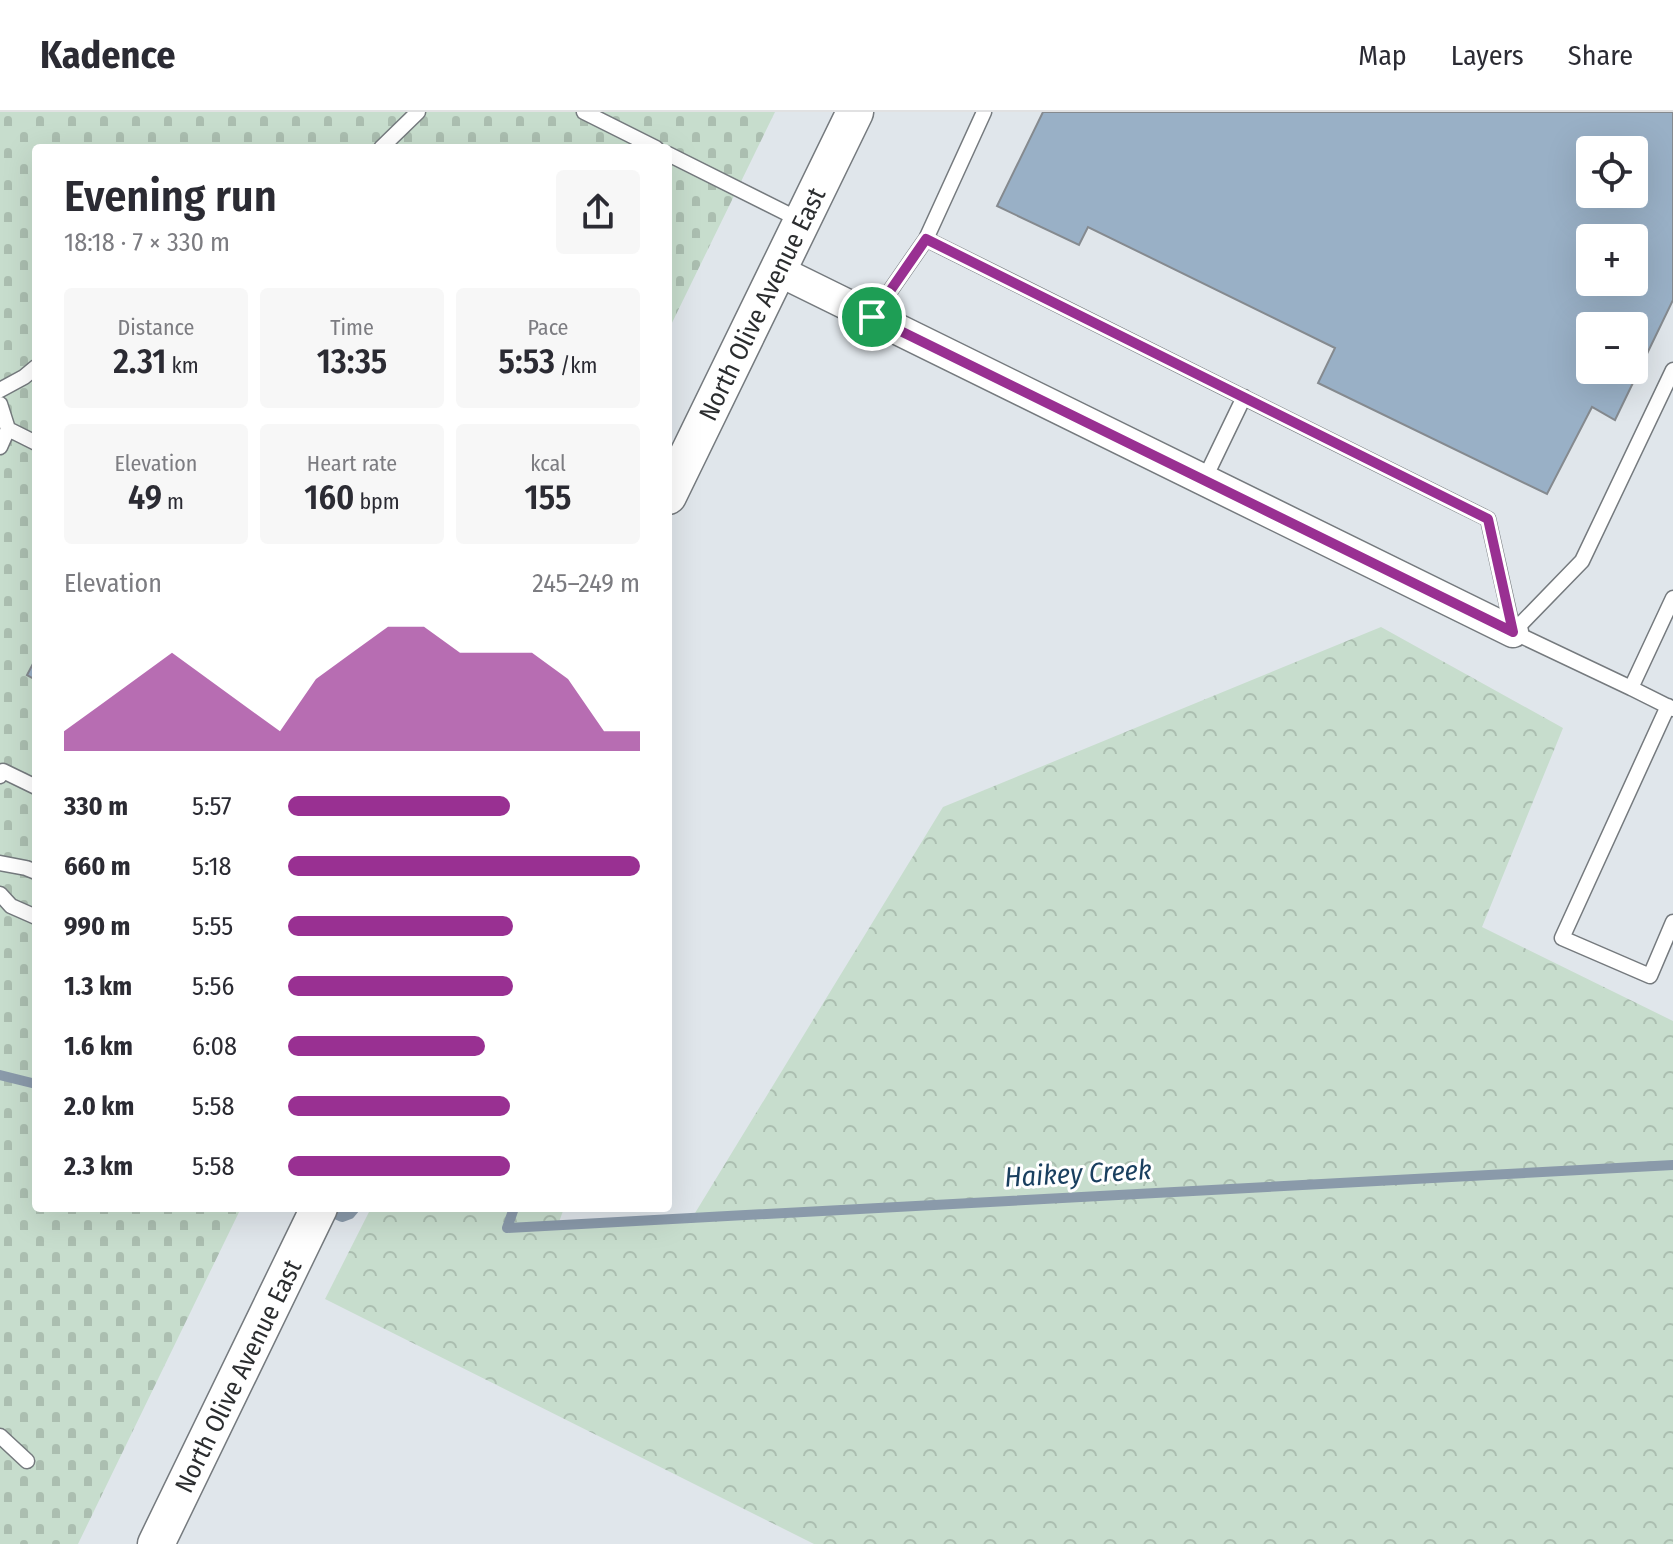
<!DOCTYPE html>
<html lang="en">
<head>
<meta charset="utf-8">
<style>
  body { margin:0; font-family:"Fira Sans Condensed",sans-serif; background:#f7f7f7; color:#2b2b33; height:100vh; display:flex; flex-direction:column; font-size:30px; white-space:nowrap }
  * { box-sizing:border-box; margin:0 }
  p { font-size:26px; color:#7c7c81 }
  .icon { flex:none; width:44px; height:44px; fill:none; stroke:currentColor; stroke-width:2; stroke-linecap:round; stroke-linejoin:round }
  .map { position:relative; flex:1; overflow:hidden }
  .sheet { position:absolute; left:32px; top:32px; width:640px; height:1068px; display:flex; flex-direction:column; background:#fff; border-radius:8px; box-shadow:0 8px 32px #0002 }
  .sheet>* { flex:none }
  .tools { position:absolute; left:1576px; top:24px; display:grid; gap:16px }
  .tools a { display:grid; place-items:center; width:72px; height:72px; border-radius:8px; background:#fff; box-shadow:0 8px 32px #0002; font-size:40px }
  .pin { position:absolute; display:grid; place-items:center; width:68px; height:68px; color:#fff; margin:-34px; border:4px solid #fff; border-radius:50%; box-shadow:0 2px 8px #0007 }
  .round { display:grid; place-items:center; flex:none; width:84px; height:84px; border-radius:8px; background:#f7f7f7 }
  .overview { display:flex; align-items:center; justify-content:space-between; height:136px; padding:0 32px }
  h1 { font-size:44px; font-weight:600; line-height:60px }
  .metrics { display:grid; grid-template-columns:repeat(3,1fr); gap:12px; height:136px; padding:8px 32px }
  .metrics div { display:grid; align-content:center; border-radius:8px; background:#f7f7f7; text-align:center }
  .metrics b { font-size:34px; font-weight:600 }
  .metrics small { font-size:22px; font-weight:400 }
  .metrics p { font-size:22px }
  .chart { height:224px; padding:16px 32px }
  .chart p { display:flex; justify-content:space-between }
  .chart svg { width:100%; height:144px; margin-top:8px; fill:#993092; opacity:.7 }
  ul { padding:0 32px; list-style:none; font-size:26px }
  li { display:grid; grid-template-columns:128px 96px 1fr; align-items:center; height:60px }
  li i { height:20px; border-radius:10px; background:#993092 }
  header { display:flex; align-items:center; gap:48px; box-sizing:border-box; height:112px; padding:0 40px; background:#fff; border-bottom:2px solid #e1e1e2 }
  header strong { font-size:38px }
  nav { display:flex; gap:44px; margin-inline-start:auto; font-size:28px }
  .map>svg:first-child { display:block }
  .forest { fill:url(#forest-crowns) }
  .cemetery { fill:url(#cemetery-stones) }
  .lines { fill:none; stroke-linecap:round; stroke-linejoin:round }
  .stream { stroke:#8a9aaa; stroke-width:10 }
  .building { fill:#99b0c6; stroke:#858a8f; stroke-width:2; fill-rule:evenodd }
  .service-casing { stroke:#757a7e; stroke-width:17 }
  .minor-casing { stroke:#757a7e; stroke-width:33 }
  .tertiary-casing { stroke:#757a7e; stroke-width:39 }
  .service { stroke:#fff; stroke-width:14 }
  .minor { stroke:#fff; stroke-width:30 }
  .tertiary { stroke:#fff; stroke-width:36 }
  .route-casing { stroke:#fff; stroke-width:16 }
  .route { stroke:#993092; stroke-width:10 }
  .labels { text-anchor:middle; stroke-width:6; stroke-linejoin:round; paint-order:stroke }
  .street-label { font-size:26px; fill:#2b2d2f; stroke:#fff }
  .water-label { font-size:28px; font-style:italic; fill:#193f5f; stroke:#fff }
</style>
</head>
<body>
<header>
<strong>Kadence</strong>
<nav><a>Map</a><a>Layers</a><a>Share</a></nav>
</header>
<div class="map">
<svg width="1673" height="1432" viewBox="0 0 1673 1432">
  <defs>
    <pattern id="forest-crowns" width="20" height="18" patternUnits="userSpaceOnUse" patternTransform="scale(2)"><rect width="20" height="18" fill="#c7ddcd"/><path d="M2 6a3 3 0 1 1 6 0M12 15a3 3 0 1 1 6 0" fill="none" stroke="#abbeb0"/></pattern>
    <pattern id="cemetery-stones" width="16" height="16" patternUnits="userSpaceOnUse" patternTransform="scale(2)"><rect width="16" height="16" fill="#c7ddcd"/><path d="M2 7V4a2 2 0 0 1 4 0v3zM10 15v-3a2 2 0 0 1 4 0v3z" fill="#abbeb0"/></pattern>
  </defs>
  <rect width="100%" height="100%" fill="#e0e6eb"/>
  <!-- forest -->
  <path class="forest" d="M1381,515l182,101 -81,199 191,94v523h-859l-489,-245 46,-91h193l-6,17 134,-7 251,-411z"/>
  <!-- cemetery -->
  <path class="cemetery" d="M0,0h775l-107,219v-183h-632v1060h205l-163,336h-78z"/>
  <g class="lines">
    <!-- stream -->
    <path class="stream" d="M0,963l36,9
      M514,1096l-7,20 1166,-63
      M326,1098l16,7 8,-3 5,-6"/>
  </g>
  <!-- building -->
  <path class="building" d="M1043,0h630v188l-58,120 -23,-13 -45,87 -229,-111 17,-35 -247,-121 -9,18 -82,-39zM1590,38h44v44h-44zM1590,126h44v44h-44zM1590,214h44v44h-44z
    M36,546v22l-9,-5z"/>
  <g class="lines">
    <!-- service casing -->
    <g class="service-casing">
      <path id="service" d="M584,0l72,36
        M984,0l-58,127 562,280 25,112
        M381,36l37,-36
        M668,42l132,66
        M872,205l54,-78
        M0,278l24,-13 12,-10
        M0,292l8,25 -8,18
        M8,317l28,14
        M1204,368l40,-83
        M1513,520l69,-71 91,-191
        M1513,520l118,56 42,-90
        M1631,576l42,21
        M1668,594l-106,232 88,38 23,-54
        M0,664l3,-5 33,16
        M0,751l26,5 10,4
        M0,782l11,12 25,11
        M0,1324l27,25"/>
    </g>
    <!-- minor casing -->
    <g class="minor-casing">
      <path id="minor" d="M779,159l734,361"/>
    </g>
    <!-- tertiary casing -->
    <g class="tertiary-casing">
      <path id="tertiary" d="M668,384l187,-384
        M156,1432l163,-336"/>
    </g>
    <!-- service -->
    <use href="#service" class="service"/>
    <!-- minor -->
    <use href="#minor" class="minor"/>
    <!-- tertiary -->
    <use href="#tertiary" class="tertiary"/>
  </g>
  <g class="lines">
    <!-- route casing -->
    <g class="route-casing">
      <path id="route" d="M926,127l562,280 25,113 -641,-315z"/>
    </g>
    <!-- route -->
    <use href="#route" class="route"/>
  </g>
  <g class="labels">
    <!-- street labels -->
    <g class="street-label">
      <text transform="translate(762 192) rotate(-64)" y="9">North Olive Avenue East</text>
      <text transform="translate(238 1264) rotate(-64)" y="9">North Olive Avenue East</text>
    </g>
    <!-- water labels -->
    <g class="water-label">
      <text transform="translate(1078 1061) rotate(-3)" y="10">Haikey Creek</text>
    </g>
  </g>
</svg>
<div class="tools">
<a><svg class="icon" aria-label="locate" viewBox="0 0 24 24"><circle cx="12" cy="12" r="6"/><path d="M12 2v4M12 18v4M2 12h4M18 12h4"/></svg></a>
<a>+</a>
<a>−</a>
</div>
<div class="pin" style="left:872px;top:205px;background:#1e9e55"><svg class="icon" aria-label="arrive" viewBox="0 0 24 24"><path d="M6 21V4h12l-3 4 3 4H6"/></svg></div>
<section class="sheet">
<div class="overview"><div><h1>Evening run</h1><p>18:18 · 7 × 330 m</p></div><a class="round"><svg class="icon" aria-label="share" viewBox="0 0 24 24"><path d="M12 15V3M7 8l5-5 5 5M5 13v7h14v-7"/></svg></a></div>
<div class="metrics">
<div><p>Distance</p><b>2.31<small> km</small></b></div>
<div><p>Time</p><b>13:35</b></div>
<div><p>Pace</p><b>5:53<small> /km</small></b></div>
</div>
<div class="metrics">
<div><p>Elevation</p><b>49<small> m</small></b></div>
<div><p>Heart rate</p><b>160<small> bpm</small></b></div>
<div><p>kcal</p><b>155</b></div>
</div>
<div class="chart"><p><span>Elevation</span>245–249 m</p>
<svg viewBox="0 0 160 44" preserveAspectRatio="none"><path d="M0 44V38L10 30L20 22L30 14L40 22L50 30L60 38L70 22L80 14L90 6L100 6L110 14L120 14L130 14L140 22L150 38L160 38V44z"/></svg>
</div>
<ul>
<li><b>330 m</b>5:57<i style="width:63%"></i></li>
<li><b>660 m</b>5:18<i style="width:100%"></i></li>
<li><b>990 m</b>5:55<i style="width:64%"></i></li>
<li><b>1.3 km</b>5:56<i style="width:64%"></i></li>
<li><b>1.6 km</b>6:08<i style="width:56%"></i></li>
<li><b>2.0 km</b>5:58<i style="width:63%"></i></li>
<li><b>2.3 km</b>5:58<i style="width:63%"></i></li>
</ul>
</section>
</div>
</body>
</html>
